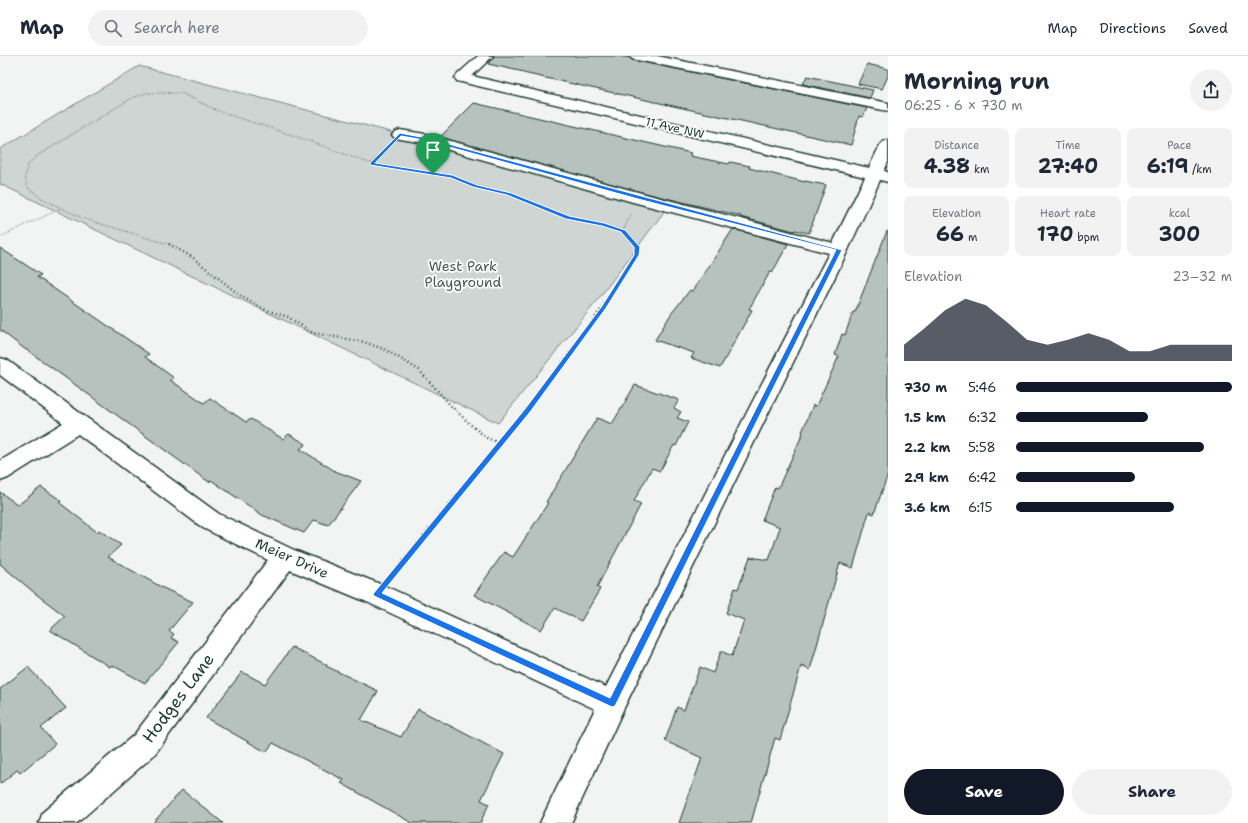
<!DOCTYPE html>
<html lang="en">
<head>
<meta charset="utf-8">
<style>
  body { margin:0; font-family:"Shantell Sans",sans-serif; background:#f2f2f3; color:#1f2937; height:100vh; display:flex; flex-direction:column; font-size:15px; white-space:nowrap }
  * { box-sizing:border-box; margin:0 }
  p { font-size:13px; color:#747a83 }
  .icon { flex:none; width:22px; height:22px; fill:none; stroke:currentColor; stroke-width:2; stroke-linecap:round; stroke-linejoin:round }
  .map { position:relative; flex:1; overflow:hidden }
  .side { display:flex; flex-direction:column; background:#fff; width:360px }
  .side>* { flex:none }
  .pin { position:absolute; display:grid; place-items:center; width:34px; height:34px; color:#fff; margin:-41px -17px; border-radius:50% 50% 50% 0; rotate:-45deg; box-shadow:0 0 4px #0007 }
  .pin .icon { rotate:45deg }
  .round { display:grid; place-items:center; flex:none; width:42px; height:42px; border-radius:21px; background:#f2f2f3 }
  .overview { display:flex; align-items:center; justify-content:space-between; height:68px; padding:0 16px }
  h1 { font-size:22px; font-weight:700; line-height:30px }
  .metrics { display:grid; grid-template-columns:repeat(3,1fr); gap:6px; height:68px; padding:4px 16px }
  .metrics div { display:grid; align-content:center; border-radius:8px; background:#f2f2f3; text-align:center }
  .metrics b { font-size:20px; font-weight:700 }
  .metrics small { font-size:11px; font-weight:400 }
  .metrics p { font-size:11px }
  .chart { height:112px; padding:8px 16px }
  .chart p { display:flex; justify-content:space-between }
  .chart svg { width:100%; height:72px; margin-top:4px; fill:#111827; opacity:.7 }
  .primary-button { display:flex; gap:8px; margin-top:auto; padding:8px 16px }
  .primary-button a { flex:1; height:46px; border-radius:24px; background:#111827; color:#fff; font-size:16px; font-weight:700; line-height:46px; text-align:center }
  .primary-button a+a { background:#f2f2f3; color:#1f2937 }
  ul { padding:0 16px; list-style:none; font-size:13px }
  li { display:grid; grid-template-columns:64px 48px 1fr; align-items:center; height:30px }
  li i { height:10px; border-radius:5px; background:#111827 }
  header { display:flex; align-items:center; gap:24px; box-sizing:border-box; height:56px; padding:0 20px; background:#fff; border-bottom:1px solid #e0e1e3 }
  header strong { font-size:19px }
  nav { display:flex; gap:22px; margin-inline-start:auto; font-size:14px }
  .search { width:280px; height:36px; background:#f2f2f3; display:flex; align-items:center; gap:10px; box-sizing:border-box; padding:0 14px; border-radius:22px; color:#747a83; font-size:15px }
  main { display:flex; flex:1; min-height:0 }
  .map>svg:first-child { display:block }
  .green { fill:#ced5d3; stroke:#768984 }
  .building { fill:#b7c1bd; stroke:#1f3d34 }
  .lines { fill:none; stroke-linecap:round; stroke-linejoin:round }
  .minor-casing { stroke:#1f3d34; stroke-width:3 }
  .path-far2 { stroke:#1f3d34; stroke-width:1.5; stroke-dasharray:0.5 2; stroke-linecap:butt }
  .path-far1 { stroke:#1f3d34; stroke-width:2.5; stroke-dasharray:1 3; stroke-linecap:butt }
  .path { stroke:#1f3d34; stroke-width:3; stroke-dasharray:1 3.5; stroke-linecap:butt }
  .minor { fill:#fff; fill-rule:evenodd }
  .route { fill:#1a73e8; stroke:#fff; fill-rule:evenodd }
  .labels { text-anchor:middle; stroke-width:3.5; stroke-linejoin:round; paint-order:stroke }
  .far-street-label { font-size:12px; fill:#1f3d34; stroke:#fff }
  .park-label { font-size:14px; fill:#425b54; stroke:#fff }
  .street-label { font-size:14px; fill:#1f3d34; stroke:#fff }
  .near-street-label { font-size:17px; fill:#1f3d34; stroke:#fff }
</style>
</head>
<body>
<header>
<strong>Map</strong>
<div class="search"><svg class="icon" aria-label="search" viewBox="0 0 24 24"><circle cx="10" cy="10" r="6"/><path d="M15 15l6 6"/></svg>Search here</div>
<nav><a>Map</a><a>Directions</a><a>Saved</a></nav>
</header>
<main>
<div class="map">
<svg width="888" height="767" viewBox="0 0 888 767">
  <rect width="100%" height="100%" fill="#f2f3f3"/>
  <filter id="ink" filterUnits="userSpaceOnUse"><feTurbulence type="fractalNoise" baseFrequency=".025" numOctaves="2"/><feDisplacementMap in="SourceGraphic" scale="8" xChannelSelector="R" yChannelSelector="G"/><feConvolveMatrix kernelMatrix="1 2 1 2 8 2 1 2 1" color-interpolation-filters="sRGB"/></filter>
  <g filter="url(#ink)">
    <!-- green -->
    <path class="green" d="M139,10l530,139 -73,97 -98,121 -498,-239v-35z"/>
    <!-- building -->
    <path class="building" d="M494,0h125l11,2 2,2 235,48 -4,9 -4,-1 -8,29 -328,-72 1,-1 -36,-8z
      M867,8l21,5v7l-6,13 -24,-5z
      M807,20l66,14 -3,8 -67,-14z
      M474,47l217,50 -1,3 39,8 1,-2 20,4 -1,2 56,14v-1l21,4 -17,48 -14,-3 -1,1 -54,-14 1,-1 -96,-23 -205,-56z
      M733,173l55,15 -16,29 -2,-1 -21,37 3,1 -32,58 -29,-10 3,-5 -39,-13 16,-26 19,-24 3,1z
      M887,175l1,1v242l-14,40 -5,-2 -16,56 -13,-5 -30,107 -9,-4 -21,74 -5,-2 -24,85h-72l23,-65 -37,-17 12,-34 7,3 16,-43 13,6 8,-22 11,5 12,-36 -18,-7 9,-25 3,1 12,-32 19,3 11,-33 -18,-7 13,-33 3,1 25,-55 -1,-1 11,-27 3,1 23,-50 -4,-1 7,-21 3,1 8,-23h2z
      M0,192l41,27 -4,2 112,77 -4,3 29,21 -4,2 34,23 6,-5 36,24 5,-3 32,20 6,-5 17,10 -6,5 35,22 26,10 -33,44 -14,-5 -10,13 -42,-18 -51,-35 -2,2 -21,-15 -129,-94 -32,-23h-1l-26,-20z
      M635,329l44,15 -5,8 7,4 -4,6 11,4 -12,24 -2,-1 -14,26 -8,-3 -18,33 7,3 -44,83 3,2 -19,32 -26,-13 -14,22 -67,-35 30,-43 9,5 35,-54 -2,-1 51,-84 15,6z
      M41,431l21,14 -2,2 37,29 2,-2 22,15 -13,12 55,31 30,14 -24,29 5,3 -3,4 8,4 -34,41 -33,-18 -2,2 -60,-37 15,-14 -29,-22 -36,-30v-72l18,13z
      M292,591l35,18 -1,1 52,25 -17,29 40,17 17,-28 86,45 -23,46 8,4 -9,19h-68l-71,-40 3,-3 -71,-37 -7,9 -60,-34 36,-46 23,12z
      M28,611l38,41 -25,20 14,16 -35,29 -3,-3 -17,14v-95z
      M182,734l41,33h-70z"/>
    <g class="lines">
      <!-- minor casing -->
      <g class="minor-casing">
        <path id="minor" d="M478,0h15l-21,20 397,92 11,-23 3,-3 5,-2v22l-4,9 4,1v10l-8,-2 -32,70 -226,462 -51,111h-31l55,-114 -228,-107 -77,-32 -136,185 -77,68h-38l4,-11 91,-77 134,-175 -65,-32 -125,-94 -70,44 -8,3v-20l63,-38 -63,-48v-17l7,2 212,154 75,36 91,36 221,101 223,-434 -196,-51 -209,-59 -29,-5 -3,-3 3,-3 5,-2 25,4 220,60 188,49 32,-66 -408,-96 -2,-3 2,-3z
          M630,0h27l231,47v8l-251,-51 -5,-1z"/>
      </g>
      <!-- path-far2 -->
      <path class="path-far2" d="M372,107l16,-16
        M623,175l8,-17
        M0,181l60,-28
        M171,189l-89,-27 -39,-19 -15,-11 -3,-9 2,-13 10,-10 93,-57 16,-6h35l39,19 72,23 80,29 80,12 23,10 34,8 58,24 37,7 19,6 13,14"/>
      <!-- path-far1 -->
      <path class="path-far1" d="M169,188l23,13 50,40 24,13 22,7 25,16 51,9 22,8 33,20 33,37 19,18 16,13 12,5c50,-60 96,-122 138,-188v-8l-2,-3
        M457,439l42,-52"/>
      <!-- path -->
      <path class="path" d="M392,519l66,-81"/>
      <!-- minor -->
      <use href="#minor" class="minor"/>
    </g>
  </g>
  <!-- route -->
  <path class="route" d="M400,77l26,5 416,112 -227,456 -3,1 -238,-111 -1,-2 152,-185 77,-103 32,-51v-8l-13,-15 -19,-6 -36,-7 -59,-24 -34,-8 -22,-9 -81,-13v-2zM401,80l23,4 214,59 198,51 -226,448 -228,-105 148,-181 76,-104 33,-53 1,-8 -15,-17 -21,-7 -35,-7 -58,-23 -34,-8 -25,-10 -77,-12z"/>
  <g class="labels">
    <!-- far-street labels -->
    <g class="far-street-label">
      <text transform="translate(675 72) rotate(13)" y="4">11 Ave NW</text>
    </g>
    <!-- park labels -->
    <g class="park-label">
      <text x="463" y="215">West Park<tspan x="463" dy="16">Playground</tspan></text>
    </g>
    <!-- street labels -->
    <g class="street-label">
      <text transform="translate(292 502) rotate(24)" y="5">Meier Drive</text>
    </g>
    <!-- near-street labels -->
    <g class="near-street-label">
      <text transform="translate(178 642) rotate(-53)" y="6">Hodges Lane</text>
    </g>
  </g>
</svg>
<div class="pin" style="left:433px;top:118px;background:#1e9e55"><svg class="icon" aria-label="arrive" viewBox="0 0 24 24"><path d="M6 21V4h12l-3 4 3 4H6"/></svg></div>
</div>
<section class="side">
<div class="overview"><div><h1>Morning run</h1><p>06:25 · 6 × 730 m</p></div><a class="round"><svg class="icon" aria-label="share" viewBox="0 0 24 24"><path d="M12 15V3M7 8l5-5 5 5M5 13v7h14v-7"/></svg></a></div>
<div class="metrics">
<div><p>Distance</p><b>4.38<small> km</small></b></div>
<div><p>Time</p><b>27:40</b></div>
<div><p>Pace</p><b>6:19<small> /km</small></b></div>
</div>
<div class="metrics">
<div><p>Elevation</p><b>66<small> m</small></b></div>
<div><p>Heart rate</p><b>170<small> bpm</small></b></div>
<div><p>kcal</p><b>300</b></div>
</div>
<div class="chart"><p><span>Elevation</span>23–32 m</p>
<svg viewBox="0 0 160 44" preserveAspectRatio="none"><path d="M0 44V34L10 24L20 13L30 6L40 10L50 20L60 31L70 34L80 31L90 27L100 31L110 38L120 38L130 34L140 34L150 34L160 34V44z"/></svg>
</div>
<ul>
<li><b>730 m</b>5:46<i style="width:100%"></i></li>
<li><b>1.5 km</b>6:32<i style="width:61%"></i></li>
<li><b>2.2 km</b>5:58<i style="width:87%"></i></li>
<li><b>2.9 km</b>6:42<i style="width:55%"></i></li>
<li><b>3.6 km</b>6:15<i style="width:73%"></i></li>
</ul>
<div class="primary-button"><a>Save</a><a>Share</a></div>
</section>
</main>
</body>
</html>
